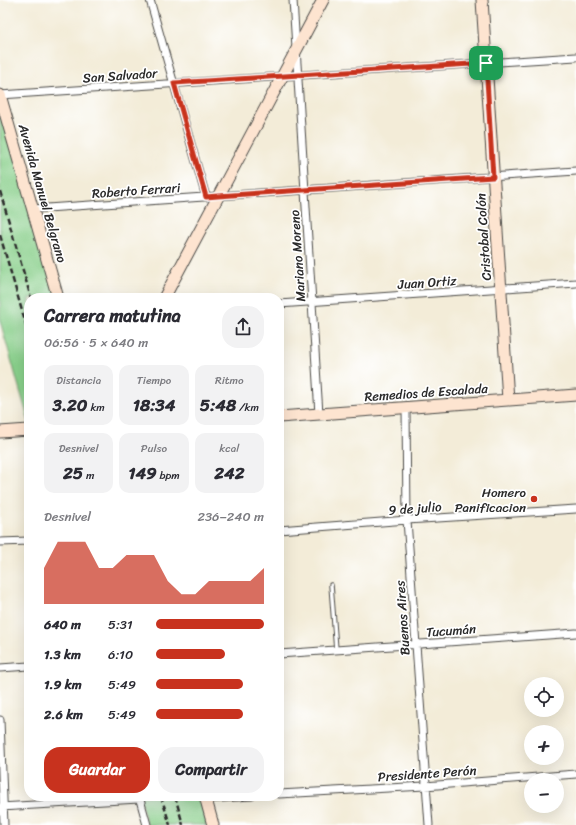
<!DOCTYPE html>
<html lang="es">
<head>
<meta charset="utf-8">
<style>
  body { margin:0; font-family:Sriracha,sans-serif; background:#f2f2f3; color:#2b2b33; height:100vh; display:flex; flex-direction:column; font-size:15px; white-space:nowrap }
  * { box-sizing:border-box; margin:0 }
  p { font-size:13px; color:#7c7c81 }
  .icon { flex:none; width:22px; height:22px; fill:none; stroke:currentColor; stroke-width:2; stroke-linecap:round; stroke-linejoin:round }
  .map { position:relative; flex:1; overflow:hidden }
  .sheet { position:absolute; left:24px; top:293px; width:260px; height:508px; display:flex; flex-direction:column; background:#fff; border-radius:16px; box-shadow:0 4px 16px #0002 }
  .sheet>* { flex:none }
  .controls { position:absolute; left:524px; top:677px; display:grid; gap:8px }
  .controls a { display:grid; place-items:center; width:40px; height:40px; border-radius:50%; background:#fff; box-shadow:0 4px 16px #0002; font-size:20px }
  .pin { position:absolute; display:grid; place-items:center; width:34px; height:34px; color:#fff; margin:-17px; border-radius:8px; box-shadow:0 2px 6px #0006 }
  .round { display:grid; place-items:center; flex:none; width:42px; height:42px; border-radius:16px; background:#f2f2f3 }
  .head { display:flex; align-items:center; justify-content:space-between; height:68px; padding:0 20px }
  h1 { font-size:18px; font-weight:800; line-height:30px }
  .metrics { display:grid; grid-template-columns:repeat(3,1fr); gap:6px; height:68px; padding:4px 20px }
  .metrics div { display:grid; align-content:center; border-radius:10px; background:#f2f2f3; text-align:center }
  .metrics b { font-size:17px; font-weight:800 }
  .metrics small { font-size:11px; font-weight:400 }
  .metrics p { font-size:11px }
  .chart { height:112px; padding:8px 20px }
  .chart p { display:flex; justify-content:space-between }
  .chart svg { width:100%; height:72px; margin-top:4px; fill:#c8321e; opacity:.7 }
  .action { display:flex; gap:8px; margin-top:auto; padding:8px 20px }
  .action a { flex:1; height:46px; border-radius:16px; background:#c8321e; color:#fff; font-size:16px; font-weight:800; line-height:46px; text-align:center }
  .action a+a { background:#f2f2f3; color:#2b2b33 }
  ul { padding:0 20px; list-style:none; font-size:13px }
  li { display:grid; grid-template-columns:64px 48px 1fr; align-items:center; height:30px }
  li i { height:10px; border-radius:5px; background:#c8321e }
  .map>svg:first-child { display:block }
  .green { fill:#88cf8a; stroke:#5a7d5a }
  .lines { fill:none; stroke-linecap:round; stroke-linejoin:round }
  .lane-casing { stroke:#494845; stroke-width:5.5 }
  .street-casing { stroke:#494845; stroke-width:9 }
  .secondary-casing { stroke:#494845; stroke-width:13 }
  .lane { stroke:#fff; stroke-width:3.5 }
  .street { stroke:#fff; stroke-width:7 }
  .secondary { stroke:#fde4d0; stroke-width:11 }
  .rail { stroke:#2b2b2b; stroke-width:2.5; stroke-dasharray:6 3; stroke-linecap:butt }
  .route-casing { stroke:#fff; stroke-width:8 }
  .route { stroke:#c8321e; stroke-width:5 }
  .poi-dot { fill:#c8321e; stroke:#fff; stroke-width:1.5 }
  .labels { text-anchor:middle; stroke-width:3.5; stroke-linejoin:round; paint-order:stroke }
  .street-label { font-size:13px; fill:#2b2b2b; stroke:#fff }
  .poi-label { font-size:13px; fill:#2b2b2b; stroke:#fff; text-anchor:end }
</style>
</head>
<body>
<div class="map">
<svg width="576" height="825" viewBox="0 0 576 825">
  <rect width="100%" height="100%" fill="#fff"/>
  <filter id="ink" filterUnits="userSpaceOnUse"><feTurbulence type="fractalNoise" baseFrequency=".025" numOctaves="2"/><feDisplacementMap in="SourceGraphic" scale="8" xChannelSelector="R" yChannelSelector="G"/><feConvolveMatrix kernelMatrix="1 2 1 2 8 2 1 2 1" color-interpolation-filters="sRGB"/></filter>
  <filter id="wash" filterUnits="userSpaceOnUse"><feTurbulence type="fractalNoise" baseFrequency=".012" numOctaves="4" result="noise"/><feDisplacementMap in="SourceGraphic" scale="16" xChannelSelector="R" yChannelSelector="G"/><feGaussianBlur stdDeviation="0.9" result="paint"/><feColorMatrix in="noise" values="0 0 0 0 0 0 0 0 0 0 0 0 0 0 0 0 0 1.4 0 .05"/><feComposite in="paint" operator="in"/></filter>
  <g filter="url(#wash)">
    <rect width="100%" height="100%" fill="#f3ecd8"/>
    <!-- green -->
    <path class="green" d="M0,95l58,203h-29v124l-29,-101z
      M139,796h66l8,29h-66z"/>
  </g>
  <g filter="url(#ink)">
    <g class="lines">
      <!-- lane casing -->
      <g class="lane-casing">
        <path id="lane" d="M331,585l5,65"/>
      </g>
      <!-- street casing -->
      <g class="street-casing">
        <path id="street" d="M150,0l56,197
          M293,0l26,414
          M0,95l576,-38
          M33,209l543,-38
          M279,304l297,-21
          M406,408l1,112 22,305
          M279,530l128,-10 169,-11
          M0,542l29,-1
          M279,654l297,-21
          M0,668l29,-2
          M0,720l4,105
          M279,794l146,-8 151,-12
          M139,796l8,29
          M205,799l47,-3
          M0,807l139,-8"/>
      </g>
      <!-- secondary casing -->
      <g class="secondary-casing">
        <path id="secondary" d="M482,0l26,400
          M0,95l58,203
          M164,298l159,-298
          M279,417l297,-22
          M0,432l29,-2
          M205,796l8,29"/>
      </g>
      <!-- lane -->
      <use href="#lane" class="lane"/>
      <!-- street -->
      <use href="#street" class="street"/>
      <!-- secondary -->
      <use href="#secondary" class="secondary"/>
      <!-- rail -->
      <path class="rail" d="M0,191l31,107
        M0,235l29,100
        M161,796l9,29
        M175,796l8,29"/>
    </g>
  </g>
  <g class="lines" filter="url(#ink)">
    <!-- route casing -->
    <g class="route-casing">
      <path id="route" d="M486,63l7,114 -275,19 -12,1 -32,-114z"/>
    </g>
    <!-- route -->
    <use href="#route" class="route"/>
  </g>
  <!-- markers -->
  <circle class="poi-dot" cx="534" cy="499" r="4"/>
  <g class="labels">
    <!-- street labels -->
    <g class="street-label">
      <text transform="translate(120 75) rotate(-4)" y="5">San Salvador</text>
      <text transform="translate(136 190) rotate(-4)" y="5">Roberto Ferrari</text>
      <text transform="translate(43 193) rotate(74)" y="5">Avenida Manuel Belgrano</text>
      <text transform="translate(483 237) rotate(-94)" y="5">Cristobal Colón</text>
      <text transform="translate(297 256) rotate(-94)" y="5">Mariano Moreno</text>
      <text transform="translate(427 282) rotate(-4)" y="5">Juan Ortiz</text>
      <text transform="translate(426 392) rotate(-4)" y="5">Remedios de Escalada</text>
      <text transform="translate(415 508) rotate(-4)" y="5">9 de julio</text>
      <text transform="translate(402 618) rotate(-94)" y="5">Buenos Aires</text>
      <text transform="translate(451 630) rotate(-4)" y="5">Tucumán</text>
      <text transform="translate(427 773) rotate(-4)" y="5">Presidente Perón</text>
    </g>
    <!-- poi labels -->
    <g class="poi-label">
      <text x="526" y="497">Homero<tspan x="526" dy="15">Panificacion</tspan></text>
    </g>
  </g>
</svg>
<div class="controls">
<a><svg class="icon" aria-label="locate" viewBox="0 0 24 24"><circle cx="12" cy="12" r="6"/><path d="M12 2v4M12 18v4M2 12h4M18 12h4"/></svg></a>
<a>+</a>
<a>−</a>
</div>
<div class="pin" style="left:486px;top:63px;background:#1e9e55"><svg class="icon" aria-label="arrive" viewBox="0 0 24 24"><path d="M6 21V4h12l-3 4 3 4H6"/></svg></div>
<section class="sheet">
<div class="head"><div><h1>Carrera matutina</h1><p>06:56 · 5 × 640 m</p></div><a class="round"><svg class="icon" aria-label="share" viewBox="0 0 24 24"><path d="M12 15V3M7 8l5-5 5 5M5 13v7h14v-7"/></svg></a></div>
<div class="metrics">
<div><p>Distancia</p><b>3.20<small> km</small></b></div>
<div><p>Tiempo</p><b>18:34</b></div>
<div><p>Ritmo</p><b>5:48<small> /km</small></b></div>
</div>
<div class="metrics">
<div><p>Desnivel</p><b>25<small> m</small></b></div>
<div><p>Pulso</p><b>149<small> bpm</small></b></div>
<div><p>kcal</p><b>242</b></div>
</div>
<div class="chart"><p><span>Desnivel</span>236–240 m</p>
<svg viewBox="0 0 160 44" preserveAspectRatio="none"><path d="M0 44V22L10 6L20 6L30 6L40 22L50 22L60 14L70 14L80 14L90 30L100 38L110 38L120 30L130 30L140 30L150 30L160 22V44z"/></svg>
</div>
<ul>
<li><b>640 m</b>5:31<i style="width:100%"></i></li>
<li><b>1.3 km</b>6:10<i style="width:64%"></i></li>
<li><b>1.9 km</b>5:49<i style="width:81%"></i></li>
<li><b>2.6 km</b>5:49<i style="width:81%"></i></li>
</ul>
<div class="action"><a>Guardar</a><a>Compartir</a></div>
</section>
</div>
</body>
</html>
